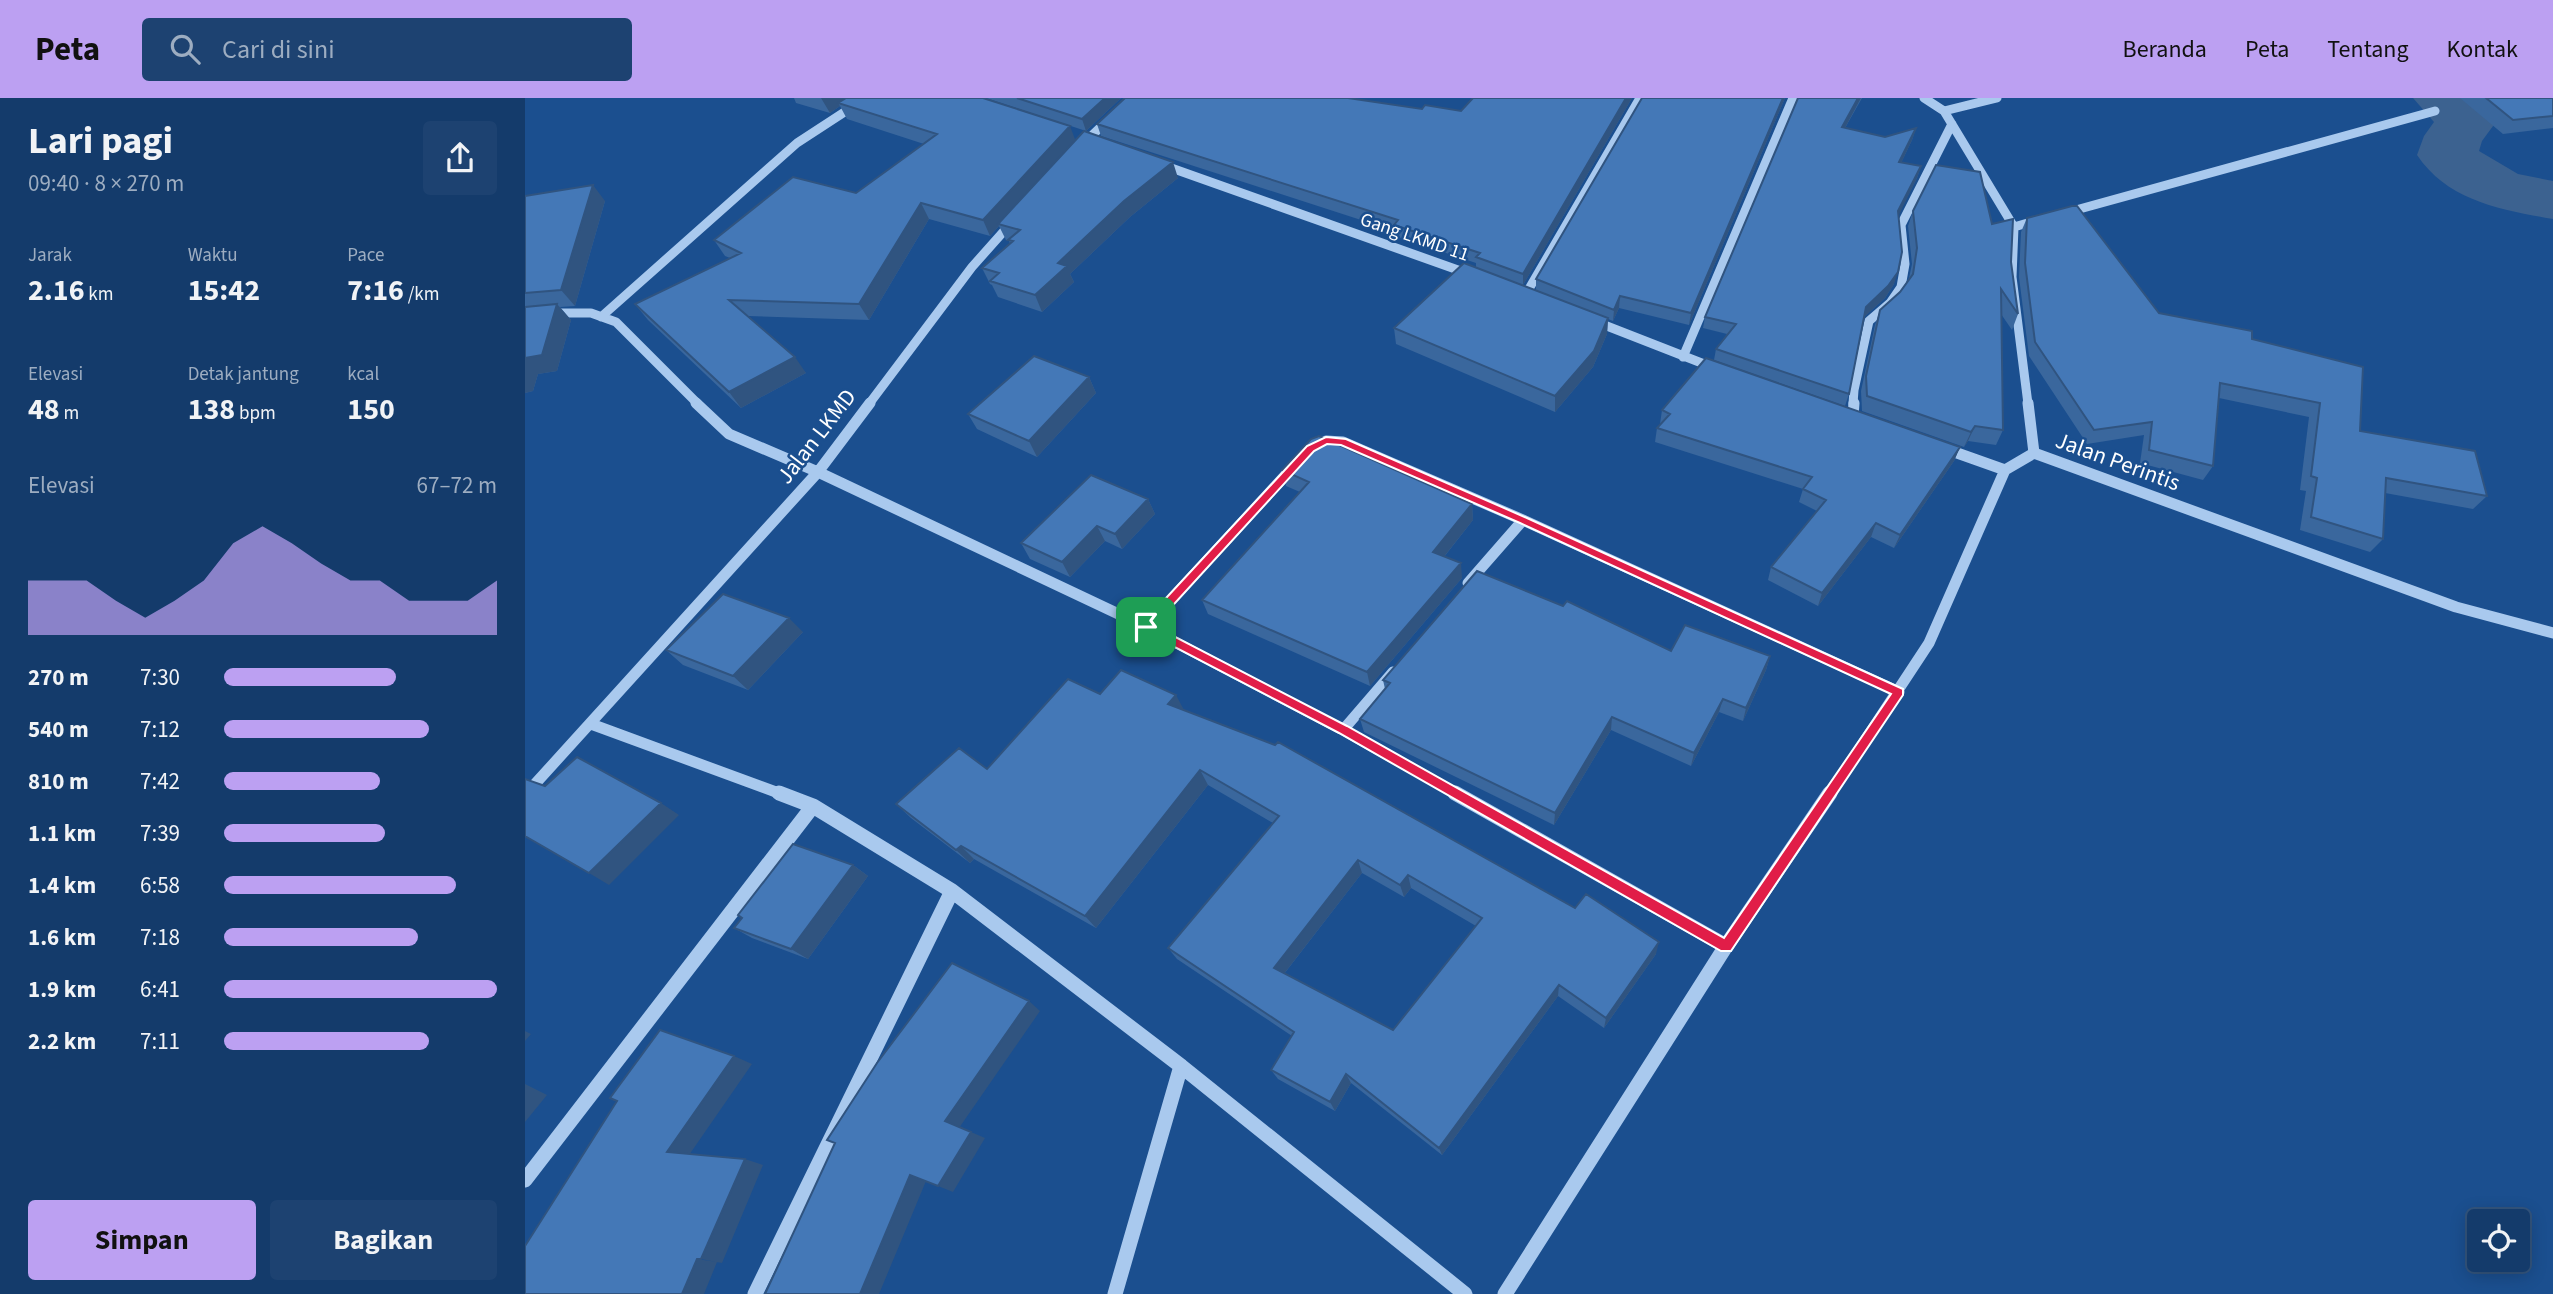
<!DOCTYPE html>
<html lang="id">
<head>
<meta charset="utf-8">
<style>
  body { margin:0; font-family:"Source Sans 3",sans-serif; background:#1d4271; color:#f1f3f6; height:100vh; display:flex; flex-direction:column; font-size:26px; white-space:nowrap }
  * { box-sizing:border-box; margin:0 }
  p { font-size:23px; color:#9dadc1 }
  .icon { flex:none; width:38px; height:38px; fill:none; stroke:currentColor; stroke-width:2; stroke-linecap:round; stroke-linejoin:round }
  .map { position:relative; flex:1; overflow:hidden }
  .side { display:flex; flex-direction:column; background:#143b6b; width:525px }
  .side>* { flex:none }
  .controls { position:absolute; left:1942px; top:1111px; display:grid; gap:14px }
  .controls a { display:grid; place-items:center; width:63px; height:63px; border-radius:7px; background:#143b6b; box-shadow:0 4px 18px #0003,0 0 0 2px #33557e; font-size:35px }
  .pin { position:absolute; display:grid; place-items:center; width:60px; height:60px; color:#fff; margin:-30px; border-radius:14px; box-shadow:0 4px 10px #0006 }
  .round { display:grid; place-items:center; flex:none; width:74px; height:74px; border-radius:7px; background:#1d4271 }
  .head { display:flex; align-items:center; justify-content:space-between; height:119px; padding:0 28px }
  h1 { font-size:38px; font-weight:700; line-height:52px }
  .stats { display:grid; grid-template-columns:repeat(3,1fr); gap:10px; height:119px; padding:7px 28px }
  .stats div { display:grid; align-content:center }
  .stats b { font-size:30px; font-weight:700 }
  .stats small { font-size:19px; font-weight:400 }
  .stats p { font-size:19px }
  .chart { height:196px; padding:14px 28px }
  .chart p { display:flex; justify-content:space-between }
  .chart svg { width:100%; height:126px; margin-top:7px; fill:#bca0f2; opacity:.7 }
  .cta { display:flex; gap:14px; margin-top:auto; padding:14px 28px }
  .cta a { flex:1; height:80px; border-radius:7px; background:#bca0f2; color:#111; font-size:28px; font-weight:700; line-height:80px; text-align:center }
  .cta a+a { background:#1d4271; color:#f1f3f6 }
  ul { padding:0 28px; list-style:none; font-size:23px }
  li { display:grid; grid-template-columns:112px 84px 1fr; align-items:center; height:52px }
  li i { height:18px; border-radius:9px; background:#bca0f2 }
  header { display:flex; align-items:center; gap:42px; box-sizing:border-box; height:98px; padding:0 35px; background:#bca0f2; color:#111 }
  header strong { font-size:33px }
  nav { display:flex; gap:38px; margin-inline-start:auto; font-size:24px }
  .search { width:490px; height:63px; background:#1d4271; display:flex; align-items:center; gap:18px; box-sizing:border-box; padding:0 24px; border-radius:7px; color:#9dadc1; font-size:26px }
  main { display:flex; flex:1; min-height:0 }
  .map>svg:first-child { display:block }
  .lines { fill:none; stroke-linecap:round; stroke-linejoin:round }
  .river { fill:#3c6290; fill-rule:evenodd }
  .minor-far2 { stroke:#a9c9ee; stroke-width:9 }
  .minor-far1 { stroke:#a9c9ee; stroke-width:11 }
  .minor { stroke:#a9c9ee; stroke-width:15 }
  .wall { fill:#3a679d; fill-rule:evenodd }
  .shaded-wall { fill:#305480 }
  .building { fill:#4478b7; stroke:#305480; stroke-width:2; fill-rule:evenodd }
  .route { fill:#e11d48; stroke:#fff; stroke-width:2; fill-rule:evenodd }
  .labels { text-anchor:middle; stroke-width:5; stroke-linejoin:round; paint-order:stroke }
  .far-street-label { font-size:19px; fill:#fff; stroke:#1b4f8f }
  .street-label { font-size:23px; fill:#fff; stroke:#1b4f8f }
</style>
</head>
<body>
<header>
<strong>Peta</strong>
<div class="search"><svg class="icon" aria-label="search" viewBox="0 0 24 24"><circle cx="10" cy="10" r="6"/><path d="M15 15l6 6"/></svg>Cari di sini</div>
<nav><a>Beranda</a><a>Peta</a><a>Tentang</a><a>Kontak</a></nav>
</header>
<main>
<section class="side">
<div class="head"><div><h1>Lari pagi</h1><p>09:40 · 8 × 270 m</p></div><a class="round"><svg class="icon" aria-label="share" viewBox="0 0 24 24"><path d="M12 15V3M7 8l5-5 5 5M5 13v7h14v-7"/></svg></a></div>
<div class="stats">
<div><p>Jarak</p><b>2.16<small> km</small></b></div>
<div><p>Waktu</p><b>15:42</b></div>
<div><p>Pace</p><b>7:16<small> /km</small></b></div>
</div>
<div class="stats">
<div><p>Elevasi</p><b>48<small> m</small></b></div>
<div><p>Detak jantung</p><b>138<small> bpm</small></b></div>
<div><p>kcal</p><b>150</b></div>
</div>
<div class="chart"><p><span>Elevasi</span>67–72 m</p>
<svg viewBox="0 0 160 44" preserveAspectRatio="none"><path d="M0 44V25L10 25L20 25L30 32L40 38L50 32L60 25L70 12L80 6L90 12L100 19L110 25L120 25L130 32L140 32L150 32L160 25V44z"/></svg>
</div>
<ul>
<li><b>270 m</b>7:30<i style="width:63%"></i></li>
<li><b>540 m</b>7:12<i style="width:75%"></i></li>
<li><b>810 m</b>7:42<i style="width:57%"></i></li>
<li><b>1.1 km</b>7:39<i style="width:59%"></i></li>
<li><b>1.4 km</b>6:58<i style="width:85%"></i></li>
<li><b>1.6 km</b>7:18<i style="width:71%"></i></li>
<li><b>1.9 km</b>6:41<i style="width:100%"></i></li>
<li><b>2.2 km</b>7:11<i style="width:75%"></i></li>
</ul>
<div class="cta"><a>Simpan</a><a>Bagikan</a></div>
</section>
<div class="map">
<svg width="2028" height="1196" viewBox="0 0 2028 1196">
  <rect width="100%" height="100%" fill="#1b4f8f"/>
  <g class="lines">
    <!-- river -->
    <path class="river" d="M1888,0h63l20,24 -14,19 -3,10 39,23 35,7v38c-52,-9 -105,-18 -136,-64l7,-19 10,-14z"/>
    <!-- minor-far2 -->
    <path class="minor-far2" d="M1399,0l20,13 70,116 -2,50 16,127
      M1419,13l53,-13
      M558,46l48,-46
      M635,66l312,111
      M1540,115l370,-102
      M1489,129l24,-7
      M1001,196l114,-196
      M0,219l26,-4h40l25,9 82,82
      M76,219l196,-174 69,-45
      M1069,223l123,48
      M1158,259l110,-259
      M344,306l103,-137 40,-45
      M1328,306l1,-14 15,-69 21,-18 11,-16 4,-23 -4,-39 51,-101"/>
    <!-- minor-far1 -->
    <path class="minor-far1" d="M171,305l33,31 89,38 328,155 197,103 116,65
      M1503,305l6,50
      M1328,319l1,-14
      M792,347l9,-4 17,1 180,78 376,172
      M1418,350l62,22
      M1509,355l422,154 97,26
      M943,485l55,-63
      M621,529l147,-160
      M66,626l193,71
      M818,632l50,-58
      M0,697l293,-323 52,-69
      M1304,697l100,-152 76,-173 29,-17"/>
    <!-- minor -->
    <path class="minor" d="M254,695l34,13 139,85 229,175 284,228
      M930,695l271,153 104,-153
      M0,1082l288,-374
      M230,1196l197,-403
      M590,1196l66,-228
      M980,1196l221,-348"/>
  </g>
  <!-- wall -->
  <path class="wall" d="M269,0h189l92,43 103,37 -48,39 -60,57 4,8 -32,30 -44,-15 -6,-12 -2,-1 -8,-16 28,-24 -1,-3 -3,-1 -7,-14 -9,10 -61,-17 -60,101 -121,-4 58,57 -65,35 -93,-88 -13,-16 95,-46 -5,-2 -11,-16 142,-47 68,-49 -77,-25 -7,-13 -10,7 -34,-10z
    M461,0h135l-35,33z
    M1107,0l-109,187 13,6v-12l106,-181h143l-96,227 -70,-17 -6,13 -5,-2 -1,15 -14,33 -38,45 -159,-68 -2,-16 82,-60v-5l-81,-27v-5l-294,-95 -4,-12 325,-15 39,2z
    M1273,0h64l-17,30 40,9 31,-9 -4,12 -11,23 20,3 -4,12 -19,37 -4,69 -9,14 -21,19 -15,77 -4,12 -131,-46 2,-11 11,-15 -24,-6 2,-11z
    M1935,0h93v30l-50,6z
    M0,98l80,5 -30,105 -15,1 11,13 -14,51 -19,3 -5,17 -8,2z
    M1388,113l79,13 19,38 7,52 -6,16 -11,-16 2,116 -7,15 -28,-4 -4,6 -102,-36 -1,-20 14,-66 5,-15 20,-18 9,-14 3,-14 -4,-38z
    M1502,120l132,95 93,26 108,92 127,65 -14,13 -88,-16 -2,46 -13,13 -70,-22 6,-39 -6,-1 9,-73 -90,-19 -6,68 -10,14 -63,-17 4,-28 -57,9 -58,-88 -10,-79 2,-45z
    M564,279l7,16 -59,64 -60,-28 -9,-15z
    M1137,312l298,37 -6,14 -60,87 -23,-11 -53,69 -50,-26 3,-13 46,-56 -18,-9 4,-13 -148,-47 2,-14 3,-4z
    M757,372l190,34 1,16 -29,37 18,21 -92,108 -162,-72 -6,-14 98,-108 -14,-6z
    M623,401l7,15 -33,35 -17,-8 -35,36 -40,-18 -9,-16z
    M278,534l-55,58 -65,-25 -17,-15z
    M1146,553l99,5 -4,14 -23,51 -24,-9 -28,54 -80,-36 -57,95 -190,-93 -4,-13 25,-30 -2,-9z
    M575,596l84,16 472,244 -52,74 -46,-32 -116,159 -91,-72 -16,28 -57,-32 -7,-9 21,-34 -115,-77 -9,-11 105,-125 -65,-38 -112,143 -122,-69 -4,4 -59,-45 -15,-14 91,-35zM837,775l42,24 7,-9 65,38 -83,104 -109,-56z
    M328,767l15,11 -60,83 -56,-21 -18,-10 8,-10z"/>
  <!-- shaded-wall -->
  <path class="shaded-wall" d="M296,0h32l-15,5 2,3 -10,7z
    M580,0h16l-35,33 -4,-12z
    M1101,0h6l-109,187v-11z
    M1258,0h2l-96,227 2,-12z
    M1333,0h3l-22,41 3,-12z
    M545,28l6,16 -78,82 1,2 -9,10 -7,-16z
    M1391,30l-4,12 -16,34 3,-12z
    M648,64l5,16 -48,39 -60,57 4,8 -32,30 -7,-17 23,-32 66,-62z
    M1396,68l-4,12 -22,45 3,-12z
    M68,87l12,16 -30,105 -14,-16z
    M396,105l8,16 -60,101 -10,-16z
    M1373,174l-4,12 -9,14 -23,21 4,-12z
    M1095,198l-1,12 -6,13 1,-11z
    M32,206l14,16 -14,51 -19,3 -5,17 -8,2v-35z
    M1083,220l-1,16 -14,33 -38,45v-16z
    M270,259l11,16 -65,35 -12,-16z
    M564,279l7,16 -59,64 -8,-16z
    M1450,328l-7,15 -4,6 7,-15z
    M1435,349l-6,14 -60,87 6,-13z
    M623,401l7,15 -33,35 -7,-15z
    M947,406l1,16 -38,48 -2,-16z
    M1351,425l-5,14 -53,69 4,-13z
    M572,428l8,15 -35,36 -8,-15z
    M936,465l1,15 -92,108 -3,-14z
    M264,520l14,14 -55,58 -15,-14z
    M1245,558l-4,14 -23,51 3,-13z
    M651,597l8,15 -16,-6z
    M1198,601l-4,13 -28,54 3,-13z
    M1087,619l-1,13 -57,95 1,-12z
    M675,672l8,15 -112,143 -11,-12z
    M136,705l18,12 -70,70 -20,-12z
    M436,748l13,13 -4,4 -14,-13z
    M833,762l4,13 -82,106 -6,-11z
    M328,767l15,11 -60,83 -17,-10z
    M883,777l3,13 -7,9 -4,-12z
    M1134,844l-3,12 -52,74 2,-10z
    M1034,887l-1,11 -116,159 -3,-7z
    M504,903l11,10 -81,117 -14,-7z
    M0,933l6,3 -6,7z
    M209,958l18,8 -65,94 -20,-6z
    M821,976l5,9 -16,28 -5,-9z
    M0,986l22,11 -22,27z
    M446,1034l14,6 -32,54 -15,-6z
    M220,1061l18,6 -41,98 -21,-4z
    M385,1077l16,6 -47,113h-19z
    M172,1161l20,3 -13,32h-22z"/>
  <!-- building -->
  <path class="building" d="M321,0h137l87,28 -87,94 -62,-17 -62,101 -130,-4 66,57 -66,35 -94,-88 106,-51 -27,-13 79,-63 63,16 81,-59 -99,-31z
    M492,0h88l-23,21z
    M600,0h223l74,11 3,-4 36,6 12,-13h153l-103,176 -47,-17 4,-4 -86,-28 4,-5 -301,-96z
    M1117,0h141l-92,215 -71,-17 -6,14 -78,-31z
    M1273,0h60l-16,29 43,10 31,-9 -17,34 22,4 -23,45 4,41 -4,20 -10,14 -22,21 -17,87 -133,-45 20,-25 -31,-7z
    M1961,0h67v18l-40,4z
    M559,33l89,31 -49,39 -66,62 9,3 -32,29 -45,-14 9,-8 -17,-5 31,-27 -5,-1 12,-10 -22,-6z
    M1411,67l44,7 12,52 21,-5 -2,43 7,52 -17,-25 2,141 -28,-4 -4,6 -104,-36 -1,-20 14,-66 20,-18 13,-18 4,-26 -4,-37z
    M68,87l-32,105 -36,3v-97z
    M1547,108h5l82,107 93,18v8l111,28 -3,64 115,20 12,45 -101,-18 -3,61 -72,-22 6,-39 -6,-2 9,-73 -100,-20 -7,83 -64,-16 3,-28 -58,8 -59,-88 -10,-79 2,-45z
    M939,165l144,55 -14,33 -39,45 -161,-68z
    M32,206l-15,51 -17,3v-51z
    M509,258l55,21 -60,64 -61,-27z
    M1181,260l254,89 -60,88 -24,-12 -54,70 -51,-26 55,-67 -23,-11 9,-12 -155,-49 13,-14 -8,-4z
    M794,338l153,68 -39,48 28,11 -94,109 -165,-72 107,-118 -27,-12 29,-31z
    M566,377l57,24 -33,35 -18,-8 -35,36 -41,-19z
    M952,473l86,35 4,-5 104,50 14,-26 85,31 -24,52 -23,-9 -29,54 -82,-36 -57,96 -195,-94 30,-36 -7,-3z
    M198,496l66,24 -56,58 -67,-26z
    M596,572l55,25 -8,9 107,41 3,-3 297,166 11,-14 73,48 -53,76 -47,-33 -120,163 -93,-74 -16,28 -59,-32 23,-38 -126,-84 111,-132 -79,-46 -115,146 -124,-70 -5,4 -60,-46 63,-56 28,21 81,-90 32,15zM833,762l42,25 8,-10 74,43 -89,112 -119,-62z
    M52,659l84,46 -72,70 -64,-37v-57l20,7z
    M268,746l60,21 -62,84 -57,-21 8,-10 -4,-3z
    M427,865l77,38 -84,120 26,11 -33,54 -28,-11 -50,119h-95l70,-151 -8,-3 50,-77z
    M135,932l74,26 -67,96 78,7 -44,100h-4l-15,35h-157v-48l92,-145 -7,-3z"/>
  <!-- route -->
  <path class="route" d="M801,339l20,2 181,79 376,171v6l-172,256h-10l-382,-218 -197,-103v-6l165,-178zM802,346l14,1 179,78 371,171 -167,244 -377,-212 -193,-100 160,-175z"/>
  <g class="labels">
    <!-- far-street labels -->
    <g class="far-street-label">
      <text transform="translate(890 138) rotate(19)" y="7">Gang LKMD 11</text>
    </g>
    <!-- street labels -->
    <g class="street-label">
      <text transform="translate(291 338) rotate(-52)" y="8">Jalan LKMD</text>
      <text transform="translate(1593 363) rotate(20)" y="8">Jalan Perintis</text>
    </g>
  </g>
</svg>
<div class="controls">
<a><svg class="icon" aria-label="locate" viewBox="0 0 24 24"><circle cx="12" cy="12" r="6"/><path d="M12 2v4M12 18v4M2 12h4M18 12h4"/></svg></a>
</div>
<div class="pin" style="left:621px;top:529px;background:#1e9e55"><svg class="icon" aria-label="arrive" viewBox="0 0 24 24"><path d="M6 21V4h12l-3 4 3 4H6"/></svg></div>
</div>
</main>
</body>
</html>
